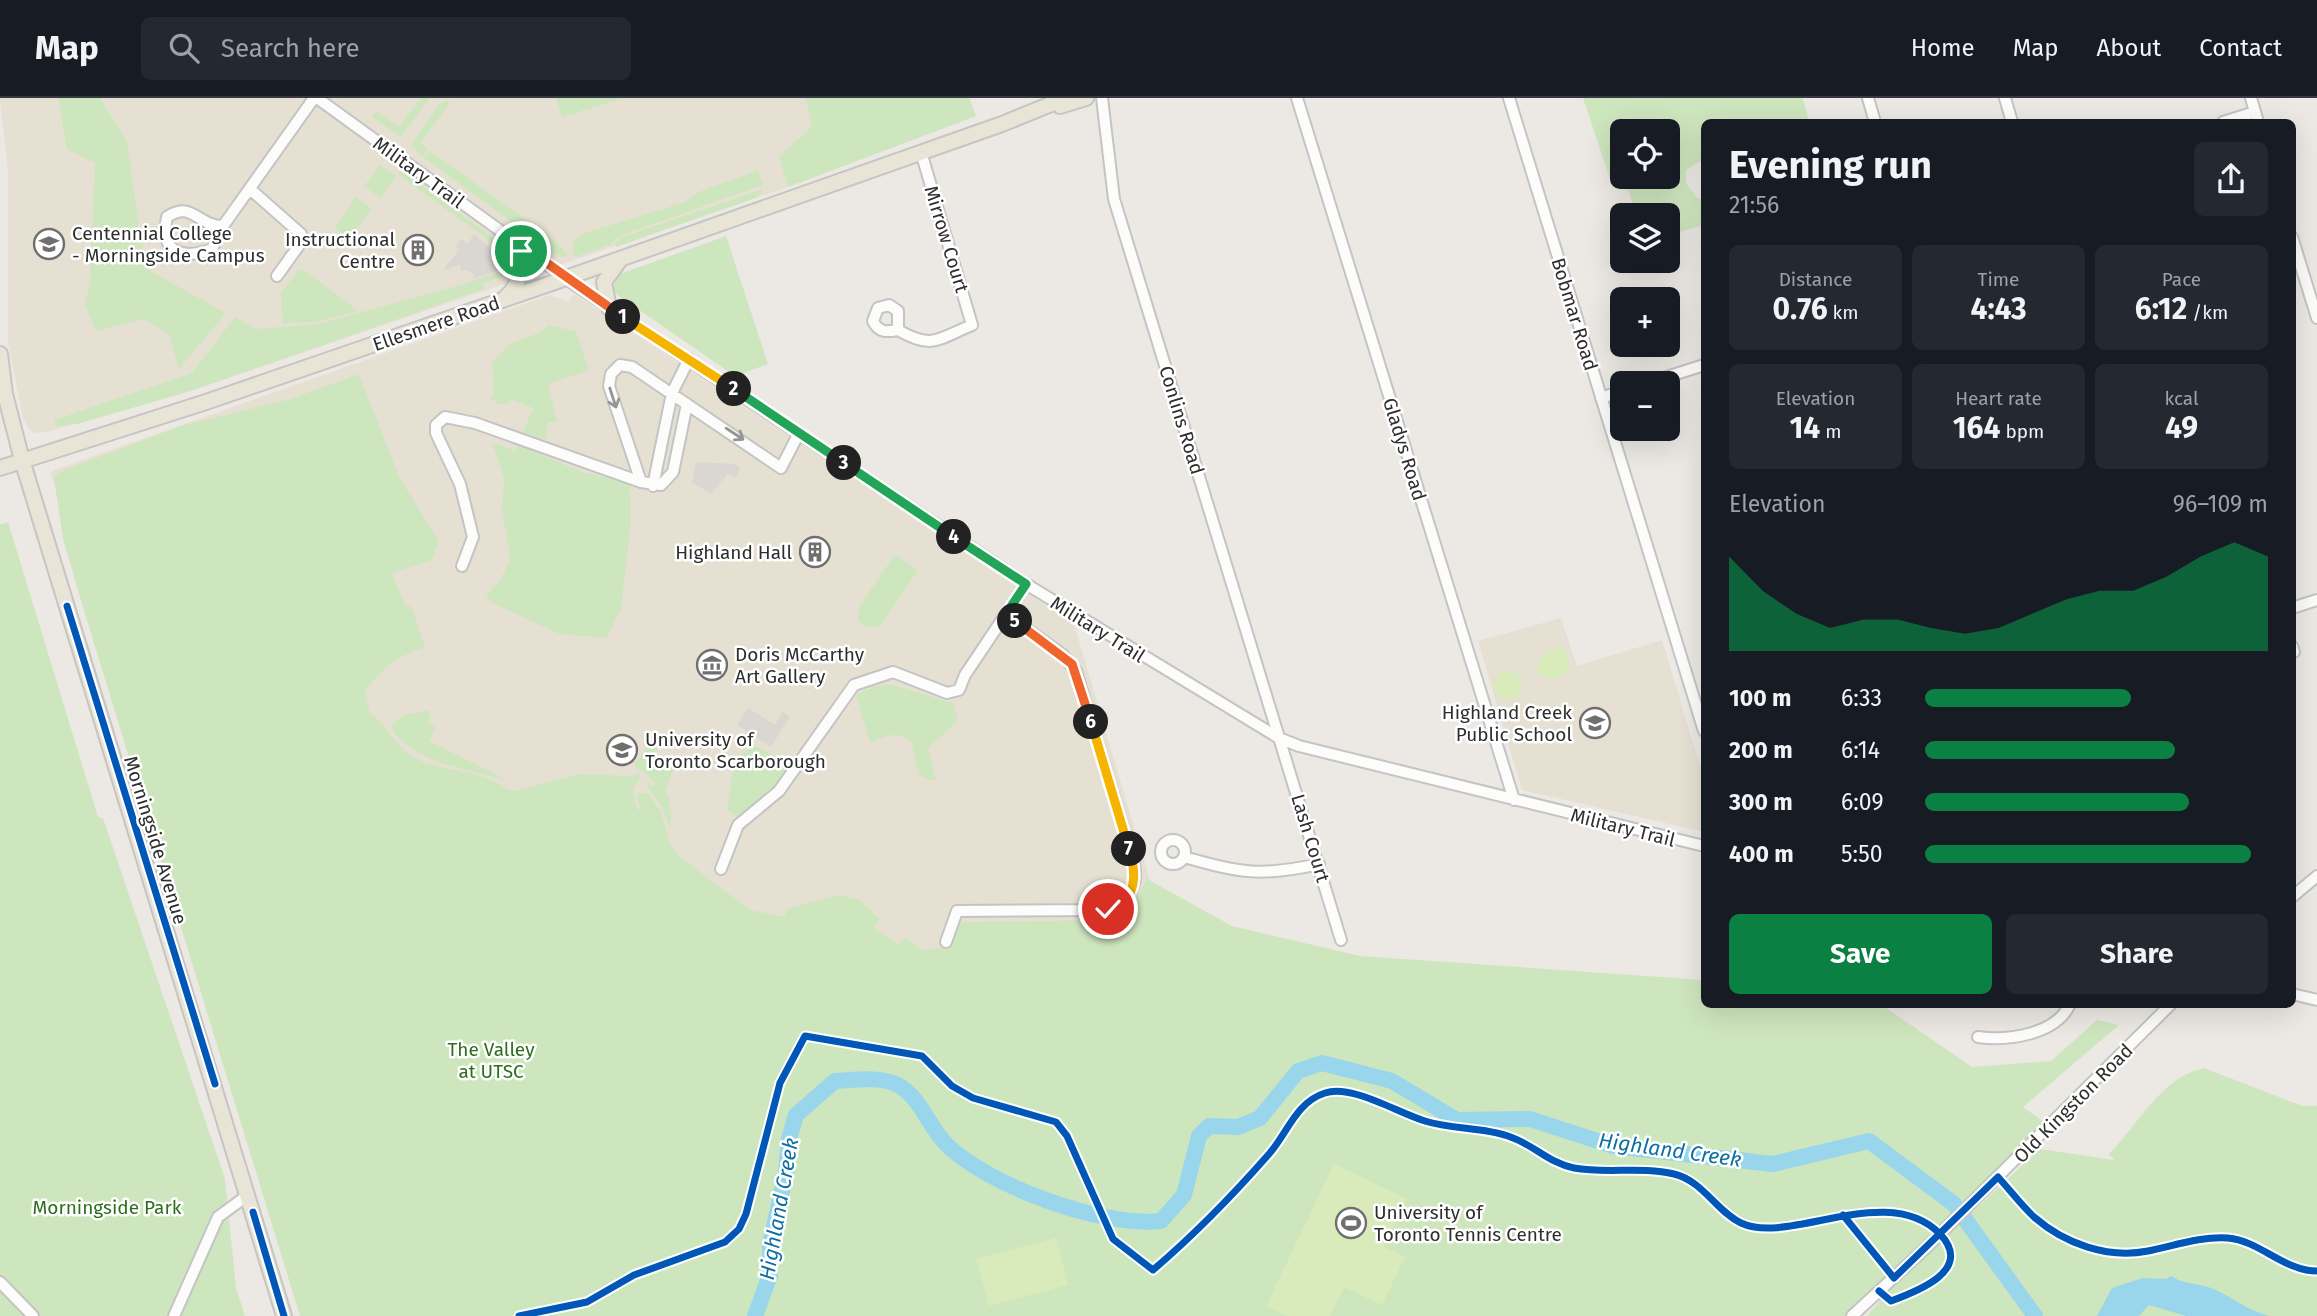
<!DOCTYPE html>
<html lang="en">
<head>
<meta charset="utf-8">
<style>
  body { margin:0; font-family:"Fira Sans",sans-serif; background:#242831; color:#f1f3f6; height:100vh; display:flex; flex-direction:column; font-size:26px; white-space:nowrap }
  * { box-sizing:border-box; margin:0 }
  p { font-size:23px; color:#9ea1a6 }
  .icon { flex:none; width:38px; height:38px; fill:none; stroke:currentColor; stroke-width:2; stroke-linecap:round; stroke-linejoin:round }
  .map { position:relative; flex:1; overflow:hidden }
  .side { position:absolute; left:1701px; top:21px; width:595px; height:889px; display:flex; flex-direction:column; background:#171b24; border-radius:10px; box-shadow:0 7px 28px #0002 }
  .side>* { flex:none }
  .buttons { position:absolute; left:1610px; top:21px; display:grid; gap:14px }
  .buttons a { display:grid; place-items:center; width:70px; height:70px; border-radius:10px; background:#171b24; box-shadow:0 7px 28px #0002; font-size:35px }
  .pin { position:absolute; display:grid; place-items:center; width:60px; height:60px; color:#fff; margin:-30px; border:4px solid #fff; border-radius:50%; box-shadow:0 2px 7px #0007 }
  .km { position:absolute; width:35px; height:35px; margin:-18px; border-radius:50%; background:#222; color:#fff; font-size:19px; line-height:35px; text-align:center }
  .round { display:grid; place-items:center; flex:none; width:74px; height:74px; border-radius:10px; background:#242831 }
  .headline { display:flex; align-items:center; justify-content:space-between; height:119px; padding:0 28px }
  h1 { font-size:38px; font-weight:700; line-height:52px }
  .metrics { display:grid; grid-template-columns:repeat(3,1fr); gap:10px; height:119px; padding:7px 28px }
  .metrics div { display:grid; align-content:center; border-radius:10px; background:#242831; text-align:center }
  .metrics b { font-size:30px; font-weight:700 }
  .metrics small { font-size:19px; font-weight:400 }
  .metrics p { font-size:19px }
  .chart { height:196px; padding:14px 28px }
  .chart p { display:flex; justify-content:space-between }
  .chart svg { width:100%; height:126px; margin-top:7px; fill:#0b8043; opacity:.7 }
  .action { display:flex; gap:14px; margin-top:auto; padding:14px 28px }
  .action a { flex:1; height:80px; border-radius:10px; background:#0b8043; color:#fff; font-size:28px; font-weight:700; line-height:80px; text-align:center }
  .action a+a { background:#242831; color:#f1f3f6 }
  ul { padding:0 28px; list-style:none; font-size:23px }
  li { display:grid; grid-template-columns:112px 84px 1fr; align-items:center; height:52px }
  li i { height:18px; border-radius:9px; background:#0b8043 }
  header { display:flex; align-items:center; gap:42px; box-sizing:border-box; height:98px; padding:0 35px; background:#171b24; border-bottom:2px solid #363941 }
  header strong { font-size:33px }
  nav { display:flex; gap:38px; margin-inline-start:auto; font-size:24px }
  .search { width:490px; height:63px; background:#242831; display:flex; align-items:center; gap:18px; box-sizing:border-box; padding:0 24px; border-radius:10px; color:#9ea1a6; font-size:26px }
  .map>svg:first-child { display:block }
  .education { fill:#e6e0d3 }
  .green { fill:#cee6be; fill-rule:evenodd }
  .pitch { fill:#d9eabb }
  .plaza { fill:#dad6d2 }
  .water { fill:#99d6ec }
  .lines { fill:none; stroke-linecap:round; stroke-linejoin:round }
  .river { stroke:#99d6ec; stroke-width:16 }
  .minor-casing { stroke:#c5c4c5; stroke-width:14 }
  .major-casing { stroke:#c6c5c4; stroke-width:18 }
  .minor { stroke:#fcfcfb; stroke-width:10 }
  .major { stroke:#e8e4d6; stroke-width:14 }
  .cycleway-casing { stroke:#fff; stroke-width:11 }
  .cycleway { stroke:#0057b8; stroke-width:7 }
  .oneway { stroke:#959594 }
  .split-1-casing { stroke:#fff; stroke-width:14 }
  .split-2-casing { stroke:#fff; stroke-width:14 }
  .split-3-casing { stroke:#fff; stroke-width:14 }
  .split-4-casing { stroke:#fff; stroke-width:14 }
  .split-5-casing { stroke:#fff; stroke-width:14 }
  .split-6-casing { stroke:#fff; stroke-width:14 }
  .split-7-casing { stroke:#fff; stroke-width:14 }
  .split-8-casing { stroke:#fff; stroke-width:14 }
  .split-1 { stroke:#f0652b; stroke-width:9 }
  .split-2 { stroke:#f5b400; stroke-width:9 }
  .split-3 { stroke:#22a559; stroke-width:9 }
  .split-4 { stroke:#22a559; stroke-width:9 }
  .split-5 { stroke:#22a559; stroke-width:9 }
  .split-6 { stroke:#f0652b; stroke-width:9 }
  .split-7 { stroke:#f5b400; stroke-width:9 }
  .split-8 { stroke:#f5b400; stroke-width:9 }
  .labels { text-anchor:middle; stroke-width:5; stroke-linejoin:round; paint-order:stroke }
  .street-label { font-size:19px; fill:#2e2e2e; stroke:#fff }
  .poi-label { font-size:19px; fill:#2e2e2e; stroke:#fff; text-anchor:start }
  .park-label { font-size:19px; fill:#2c6e1b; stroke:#fff }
  .water-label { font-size:21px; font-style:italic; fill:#0d6fa3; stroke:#fff }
</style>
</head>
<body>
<header>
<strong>Map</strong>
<div class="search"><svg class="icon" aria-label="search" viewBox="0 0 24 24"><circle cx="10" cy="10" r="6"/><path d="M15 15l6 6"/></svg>Search here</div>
<nav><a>Home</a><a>Map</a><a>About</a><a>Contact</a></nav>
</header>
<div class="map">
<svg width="2317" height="1218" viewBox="0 0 2317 1218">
  <rect width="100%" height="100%" fill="#ece8e4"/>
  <!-- education -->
  <path class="education" d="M0,0h969l7,18 -188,71 -600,205 -142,40 -11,1 -6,-4 -6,-11 -15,-76v-169z
    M574,196l500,330 94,318 -866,374 -251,-842 3,-4 496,-175 18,7z
    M1561,520l16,48 85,-26 42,139v53l-182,-42 -44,-149z"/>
  <!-- green -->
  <path class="green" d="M58,0h42l27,44 18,126 81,45 -47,56 -10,-35 -26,-15 -47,12 -11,-26 5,-24 5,-118 -28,-14z
    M421,0h9l-29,39 -29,-20 4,-6 23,16z
    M556,0h68l-62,19z
    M805,0h164l7,18 -188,71 -9,-30 33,-31z
    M1583,0h220l6,24h-105v37l-18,11v13l11,15 7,2v25l-25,7 -11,8v-25h-32l-11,-36 -14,3zM1622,33h46v46h-46z
    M447,3l3,2 -29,40 7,6 -6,8 -11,-12 28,-41z
    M430,53l122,87 16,17 -3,2 -8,-2 -133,-97z
    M380,67l16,11 -16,22 -16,-12z
    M758,72l5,15 -141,50 -13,10 -33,12 -4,-3 2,-14 11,-7 100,-31 14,-10z
    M403,74l106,77 7,11 -120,-87z
    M763,91l-5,8 -142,50 -1,-4 8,-6z
    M356,99l16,12 -23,30 -15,-11z
    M726,138l42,128 -33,12 -122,-84 4,-17z
    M513,170l-2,6 -28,9 1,6 -297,103 -110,32 -21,2 -2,-6 138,-47 43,-56 20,12 63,-5 136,-37z
    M299,172l6,1 54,40 -44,11 -33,1 -1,-31z
    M547,227l29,6 13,39 -41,14 9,38h-9l-2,18 -23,-8 10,-24 -22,-9 -3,5h-9l-9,-6 4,-4 -2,-31 18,-19 34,-13z
    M359,276l41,105 39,62 -7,19 -40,13 13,32 7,2 13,41c-29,8 -42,20 -60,43l5,23c10,4 25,29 38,39 22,17 52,15 78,25 10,3 18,11 29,13l64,-17 53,2 8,-3 -1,8 -6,7 3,20 6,3 -5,-10 1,-8h9l13,17 10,33 10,14 70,53 35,7 1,-8 52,-14 20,4 22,20 -6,9 24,17 7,-7 19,12 27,-4 10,-24 147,-2 26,-17 13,-24 85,47 128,30 344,24v24l178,1 90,62 79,-6 46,-41 22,5 -96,82 22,16 -194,193h-1551l-221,-722 -16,-55 -9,-61 5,-6 122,-46 109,-27z
    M492,344l23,9 3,-6 67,28 45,8 1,37 -10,91 -15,29 -47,-4 -68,-32 -5,-6 13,-15 12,-21 -9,-49 2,-33z
    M8,424l90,295 5,1 122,361 11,109 9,28h-245v-791z
    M895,456l23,16 -1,2 -37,54 -15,1 -7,-7 1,-13z
    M893,587l60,18 5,18 -30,27 8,31 -6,2 -11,-6 -8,-34c-15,-11 -25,-5 -41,2l-14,-48 18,-9z
    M428,612l3,7 -3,6 7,4 -6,14 80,40 -69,-18 -24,-11 -20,-16 -5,-11 14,-10z
    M654,647l5,3 -4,4 19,16 -9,23 5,7 1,33 -10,-26 -19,-25 9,8 -8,-12 10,12v-3l-10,-11 12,12v-4l-21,-17 13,-18z
    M756,648l37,20 -31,39 -21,12 -9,-3 -5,-5 8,-52z
    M2204,970l98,38h15v210h-450l25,-29 148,-138 74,11 -5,-6c30,-30 51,-76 95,-86z"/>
  <!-- pitch -->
  <path class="pitch" d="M1559,548l5,2 6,16 -4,10 -7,5 -19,-2 -3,-7 3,-12z
    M1494 587a14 14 0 1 1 28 0a14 14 0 1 1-28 0Z
    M1334,1066l73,35 -23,48 21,10 -23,48 -38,-18 -14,29h-44l-20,-10z
    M1056,1140l12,47 -79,21 -13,-47z"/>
  <!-- plaza -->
  <path class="plaza" d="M474,136l19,17 23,13 -43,15 1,-4 -7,-5 -6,1 -1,-6 -17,5 16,-20 -4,-3 6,-8 7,4z
    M696,364l38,2 7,3 -6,11 -7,-5 -17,21 -19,-12z
    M748,610l27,17 8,-13 7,5 -19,30 -34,-22z"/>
  <!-- water -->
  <path class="water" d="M2171,1178c15,9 21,6 37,11 21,7 39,24 61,29h-83l-37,-11 -10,11h-42l15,-28 31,-10 23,1z"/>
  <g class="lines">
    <!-- river -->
    <path class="river" d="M755,1218l15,-41v-30l16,-72 3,-34 7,-24 39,-34c20,-1 45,-5 63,4 22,12 30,40 47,58 41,42 158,85 216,78l23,-26 15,-59 10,-10 29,1 22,-9 38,-47 24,-8 70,18 65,39 73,-1 83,27 160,18 96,-23 85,63 81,112"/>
    <!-- minor casing -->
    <g class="minor-casing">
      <path id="minor" d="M317,0l261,189 448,297 253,154 20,8 405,100
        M1102,0l12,101 227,741
        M1297,0l217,702
        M1509,0l195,633
        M1868,0l7,24
        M2005,0l7,24
        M2251,0l7,24
        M2223,24l32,-10
        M250,91l51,45 -1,10 -23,32
        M223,128c-26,0 -31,-26 -56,-9 -8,36 16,43 45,32l11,-23 91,-128
        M2292,139l25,81
        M898,232v-19l-9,-6 -11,3 -5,13c6,12 13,11 25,9 34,20 40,9 74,-5l-51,-173
        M1648,285l56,-18
        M1601,300l21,-7
        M687,306l-14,68 -12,13 -20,-3 -32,-96 2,-12 9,-9 12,2 149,101 18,-35
        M653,388l19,-93 17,-34
        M462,468l11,-29 -13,-53 -24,-51v-8l9,-8 30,6 166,59
        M2292,510l25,-8
        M2292,548l2,6
        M1161 754a12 12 0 1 1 24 0a12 12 0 1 1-24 0Z
        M1184,759c57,16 76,20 135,7
        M721,771l17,-44 41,-34 75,-106 39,-13 54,21 12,-3 6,-15 61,-91
        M2292,799l25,-21
        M946,844l11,-31 148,-1c22,-5 34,-23 29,-46l-58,-193 -13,-16 -57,-41
        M2292,896l25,6
        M1978,939c29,4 78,-2 92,-33
        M0,1184l33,34
        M174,1218l44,-99 30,-22
        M1852,1218l77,-71 242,-241"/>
    </g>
    <!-- major casing -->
    <g class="major-casing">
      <path id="major" d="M1060,8l26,-8
        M505,200c17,-15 18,-32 15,-54
        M609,210l-5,-26 16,-22
        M0,256l5,40 17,66 262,856
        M0,370l206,-66 343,-118 453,-160 64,-26"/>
    </g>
    <!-- minor -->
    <use href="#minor" class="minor"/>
    <!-- major -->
    <use href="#major" class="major"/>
    <!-- cycleway casing -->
    <g class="cycleway-casing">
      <path id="cycleway" d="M67,508l148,478
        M253,1114l31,104
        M1843,1117l51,63 104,-101c12,13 23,28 36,40 31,27 74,42 114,34 25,-5 54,-15 80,-13 32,3 56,33 89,33
        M519,1218l68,-14 47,-27 91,-33 14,-13 7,-15 34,-131 25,-47 117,20 30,30 21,12 83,24 11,14 46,103 40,31c41,-35 80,-75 116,-116 18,-20 27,-52 56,-61 27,-9 73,20 100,28 28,9 61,6 88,17 22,8 36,25 61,30 33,6 67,-2 100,6 29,7 42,37 67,49 48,23 147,-43 199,11 34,36 -22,57 -49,67l-12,-10"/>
    </g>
    <!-- cycleway -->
    <use href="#cycleway" class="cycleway"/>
  </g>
  <!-- one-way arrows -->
  <defs><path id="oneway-shaft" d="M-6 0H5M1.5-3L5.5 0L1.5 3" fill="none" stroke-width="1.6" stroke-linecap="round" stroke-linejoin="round" transform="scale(1.75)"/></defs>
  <g class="oneway">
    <use href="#oneway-shaft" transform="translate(613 300) rotate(72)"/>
    <use href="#oneway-shaft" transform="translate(735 336) rotate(33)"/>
  </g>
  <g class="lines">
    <!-- split-1 casing -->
    <g class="split-1-casing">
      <path id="split-1" d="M521,153l-1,-7 103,73"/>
    </g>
    <!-- split-2 casing -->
    <g class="split-2-casing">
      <path id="split-2" d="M623,219l111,72"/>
    </g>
    <!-- split-3 casing -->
    <g class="split-3-casing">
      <path id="split-3" d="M734,291l110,74"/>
    </g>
    <!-- split-4 casing -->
    <g class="split-4-casing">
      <path id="split-4" d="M844,365l110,74"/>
    </g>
    <!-- split-5 casing -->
    <g class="split-5-casing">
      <path id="split-5" d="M954,439l72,47 -20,30 9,7"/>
    </g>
    <!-- split-6 casing -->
    <g class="split-6-casing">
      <path id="split-6" d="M1015,523l57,43 19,58"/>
    </g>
    <!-- split-7 casing -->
    <g class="split-7-casing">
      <path id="split-7" d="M1091,624l38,127"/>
    </g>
    <!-- split-8 casing -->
    <g class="split-8-casing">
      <path id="split-8" d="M1108,811c30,-10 29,-34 21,-60"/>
    </g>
    <!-- split-1 -->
    <use href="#split-1" class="split-1"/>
    <!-- split-2 -->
    <use href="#split-2" class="split-2"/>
    <!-- split-3 -->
    <use href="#split-3" class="split-3"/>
    <!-- split-4 -->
    <use href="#split-4" class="split-4"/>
    <!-- split-5 -->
    <use href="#split-5" class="split-5"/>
    <!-- split-6 -->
    <use href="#split-6" class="split-6"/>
    <!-- split-7 -->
    <use href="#split-7" class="split-7"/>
    <!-- split-8 -->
    <use href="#split-8" class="split-8"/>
  </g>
  <!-- icons -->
  <defs>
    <g id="university-ring" transform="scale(1.575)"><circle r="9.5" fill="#fff" stroke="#706f6e" stroke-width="1.5"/><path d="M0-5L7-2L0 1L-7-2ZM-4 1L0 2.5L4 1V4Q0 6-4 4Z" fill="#706f6e"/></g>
    <g id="building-ring" transform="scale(1.575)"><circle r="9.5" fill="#fff" stroke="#706f6e" stroke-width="1.5"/><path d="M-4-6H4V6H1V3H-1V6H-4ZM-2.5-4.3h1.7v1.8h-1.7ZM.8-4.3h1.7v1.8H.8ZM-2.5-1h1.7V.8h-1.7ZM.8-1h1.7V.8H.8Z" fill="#706f6e"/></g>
    <g id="museum-ring" transform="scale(1.575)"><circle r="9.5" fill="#fff" stroke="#706f6e" stroke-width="1.5"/><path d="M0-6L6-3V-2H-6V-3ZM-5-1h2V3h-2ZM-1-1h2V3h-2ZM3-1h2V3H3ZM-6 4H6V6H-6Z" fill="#706f6e"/></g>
    <g id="school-ring" transform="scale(1.575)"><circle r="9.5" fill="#fff" stroke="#706f6e" stroke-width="1.5"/><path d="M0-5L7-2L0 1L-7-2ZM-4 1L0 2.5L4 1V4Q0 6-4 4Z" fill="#706f6e"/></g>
    <g id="stadium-ring" transform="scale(1.575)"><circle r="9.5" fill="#fff" stroke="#706f6e" stroke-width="1.5"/><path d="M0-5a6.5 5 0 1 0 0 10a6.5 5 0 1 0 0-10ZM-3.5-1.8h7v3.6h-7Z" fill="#706f6e"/></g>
  </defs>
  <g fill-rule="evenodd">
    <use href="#university-ring" x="49" y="146"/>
    <use href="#building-ring" x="418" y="152"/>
    <use href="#building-ring" x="815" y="454"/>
    <use href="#museum-ring" x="712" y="567"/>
    <use href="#school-ring" x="1595" y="625"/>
    <use href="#university-ring" x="622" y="652"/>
    <use href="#stadium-ring" x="1351" y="1125"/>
  </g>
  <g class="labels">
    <!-- street labels -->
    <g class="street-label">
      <text transform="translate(419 74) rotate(36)" y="7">Military Trail</text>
      <text transform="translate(947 141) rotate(73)" y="7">Mirrow Court</text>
      <text transform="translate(1575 216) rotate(73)" y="7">Bobmar Road</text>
      <text transform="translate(436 225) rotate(-19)" y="7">Ellesmere Road</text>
      <text transform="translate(1182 322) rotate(73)" y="7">Conlins Road</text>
      <text transform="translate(1405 351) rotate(73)" y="7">Gladys Road</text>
      <text transform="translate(1098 531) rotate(32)" y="7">Military Trail</text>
      <text transform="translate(1623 729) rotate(14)" y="7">Military Trail</text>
      <text transform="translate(1311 740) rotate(73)" y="7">Lash Court</text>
      <text transform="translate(156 742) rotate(73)" y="7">Morningside Avenue</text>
      <text transform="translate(2073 1005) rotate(-45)" y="7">Old Kingston Road</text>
    </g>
    <!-- poi labels -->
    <g class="poi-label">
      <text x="72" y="142">Centennial College<tspan x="72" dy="22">- Morningside Campus</tspan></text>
      <text x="395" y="148" text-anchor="end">Instructional<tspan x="395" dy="22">Centre</tspan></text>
      <text x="792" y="461" text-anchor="end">Highland Hall</text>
      <text x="735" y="563">Doris McCarthy<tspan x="735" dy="22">Art Gallery</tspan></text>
      <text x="1572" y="621" text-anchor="end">Highland Creek<tspan x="1572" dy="22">Public School</tspan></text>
      <text x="645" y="648">University of<tspan x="645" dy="22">Toronto Scarborough</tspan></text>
      <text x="1374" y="1121">University of<tspan x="1374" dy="22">Toronto Tennis Centre</tspan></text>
    </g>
    <!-- park labels -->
    <g class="park-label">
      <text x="491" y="958">The Valley<tspan x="491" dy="22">at UTSC</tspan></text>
      <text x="107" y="1116">Morningside Park</text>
    </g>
    <!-- water labels -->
    <g class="water-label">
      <text transform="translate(1670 1052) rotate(8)" y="7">Highland Creek</text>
      <text transform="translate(779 1111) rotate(-80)" y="7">Highland Creek</text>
    </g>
  </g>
</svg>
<div class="buttons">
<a><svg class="icon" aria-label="locate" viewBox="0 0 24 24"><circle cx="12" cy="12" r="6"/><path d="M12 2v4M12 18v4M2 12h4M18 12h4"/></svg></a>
<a><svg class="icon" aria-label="layers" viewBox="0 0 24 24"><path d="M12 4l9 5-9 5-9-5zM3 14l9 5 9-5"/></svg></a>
<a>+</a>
<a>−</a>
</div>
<div class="pin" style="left:521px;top:153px;background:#1e9e55"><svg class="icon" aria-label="arrive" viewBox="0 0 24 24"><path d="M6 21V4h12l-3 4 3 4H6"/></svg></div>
<div class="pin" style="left:1108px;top:811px;background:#d93025"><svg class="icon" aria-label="check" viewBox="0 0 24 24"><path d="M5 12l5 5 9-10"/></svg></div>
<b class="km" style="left:623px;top:219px">1</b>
<b class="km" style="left:734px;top:291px">2</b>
<b class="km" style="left:844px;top:365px">3</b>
<b class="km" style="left:954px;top:439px">4</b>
<b class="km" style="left:1015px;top:523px">5</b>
<b class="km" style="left:1091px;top:624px">6</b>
<b class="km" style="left:1129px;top:751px">7</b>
<section class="side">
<div class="headline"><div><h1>Evening run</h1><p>21:56</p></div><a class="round"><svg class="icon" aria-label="share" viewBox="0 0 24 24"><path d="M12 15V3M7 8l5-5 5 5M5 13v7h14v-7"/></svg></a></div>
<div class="metrics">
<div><p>Distance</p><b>0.76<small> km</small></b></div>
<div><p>Time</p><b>4:43</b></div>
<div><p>Pace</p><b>6:12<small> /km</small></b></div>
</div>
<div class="metrics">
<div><p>Elevation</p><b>14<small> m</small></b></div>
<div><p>Heart rate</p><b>164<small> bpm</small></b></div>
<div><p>kcal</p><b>49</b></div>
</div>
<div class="chart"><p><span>Elevation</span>96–109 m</p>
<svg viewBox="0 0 160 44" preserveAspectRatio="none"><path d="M0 44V11L10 23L20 31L30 36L40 33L50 33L60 36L70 38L80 36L90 31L100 26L110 23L120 23L130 18L140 11L150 6L160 11V44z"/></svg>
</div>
<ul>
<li><b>100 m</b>6:33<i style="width:60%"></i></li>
<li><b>200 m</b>6:14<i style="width:73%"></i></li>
<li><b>300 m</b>6:09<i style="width:77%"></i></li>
<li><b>400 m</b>5:50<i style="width:95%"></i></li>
</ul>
<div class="action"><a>Save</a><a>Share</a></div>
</section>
</div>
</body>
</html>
